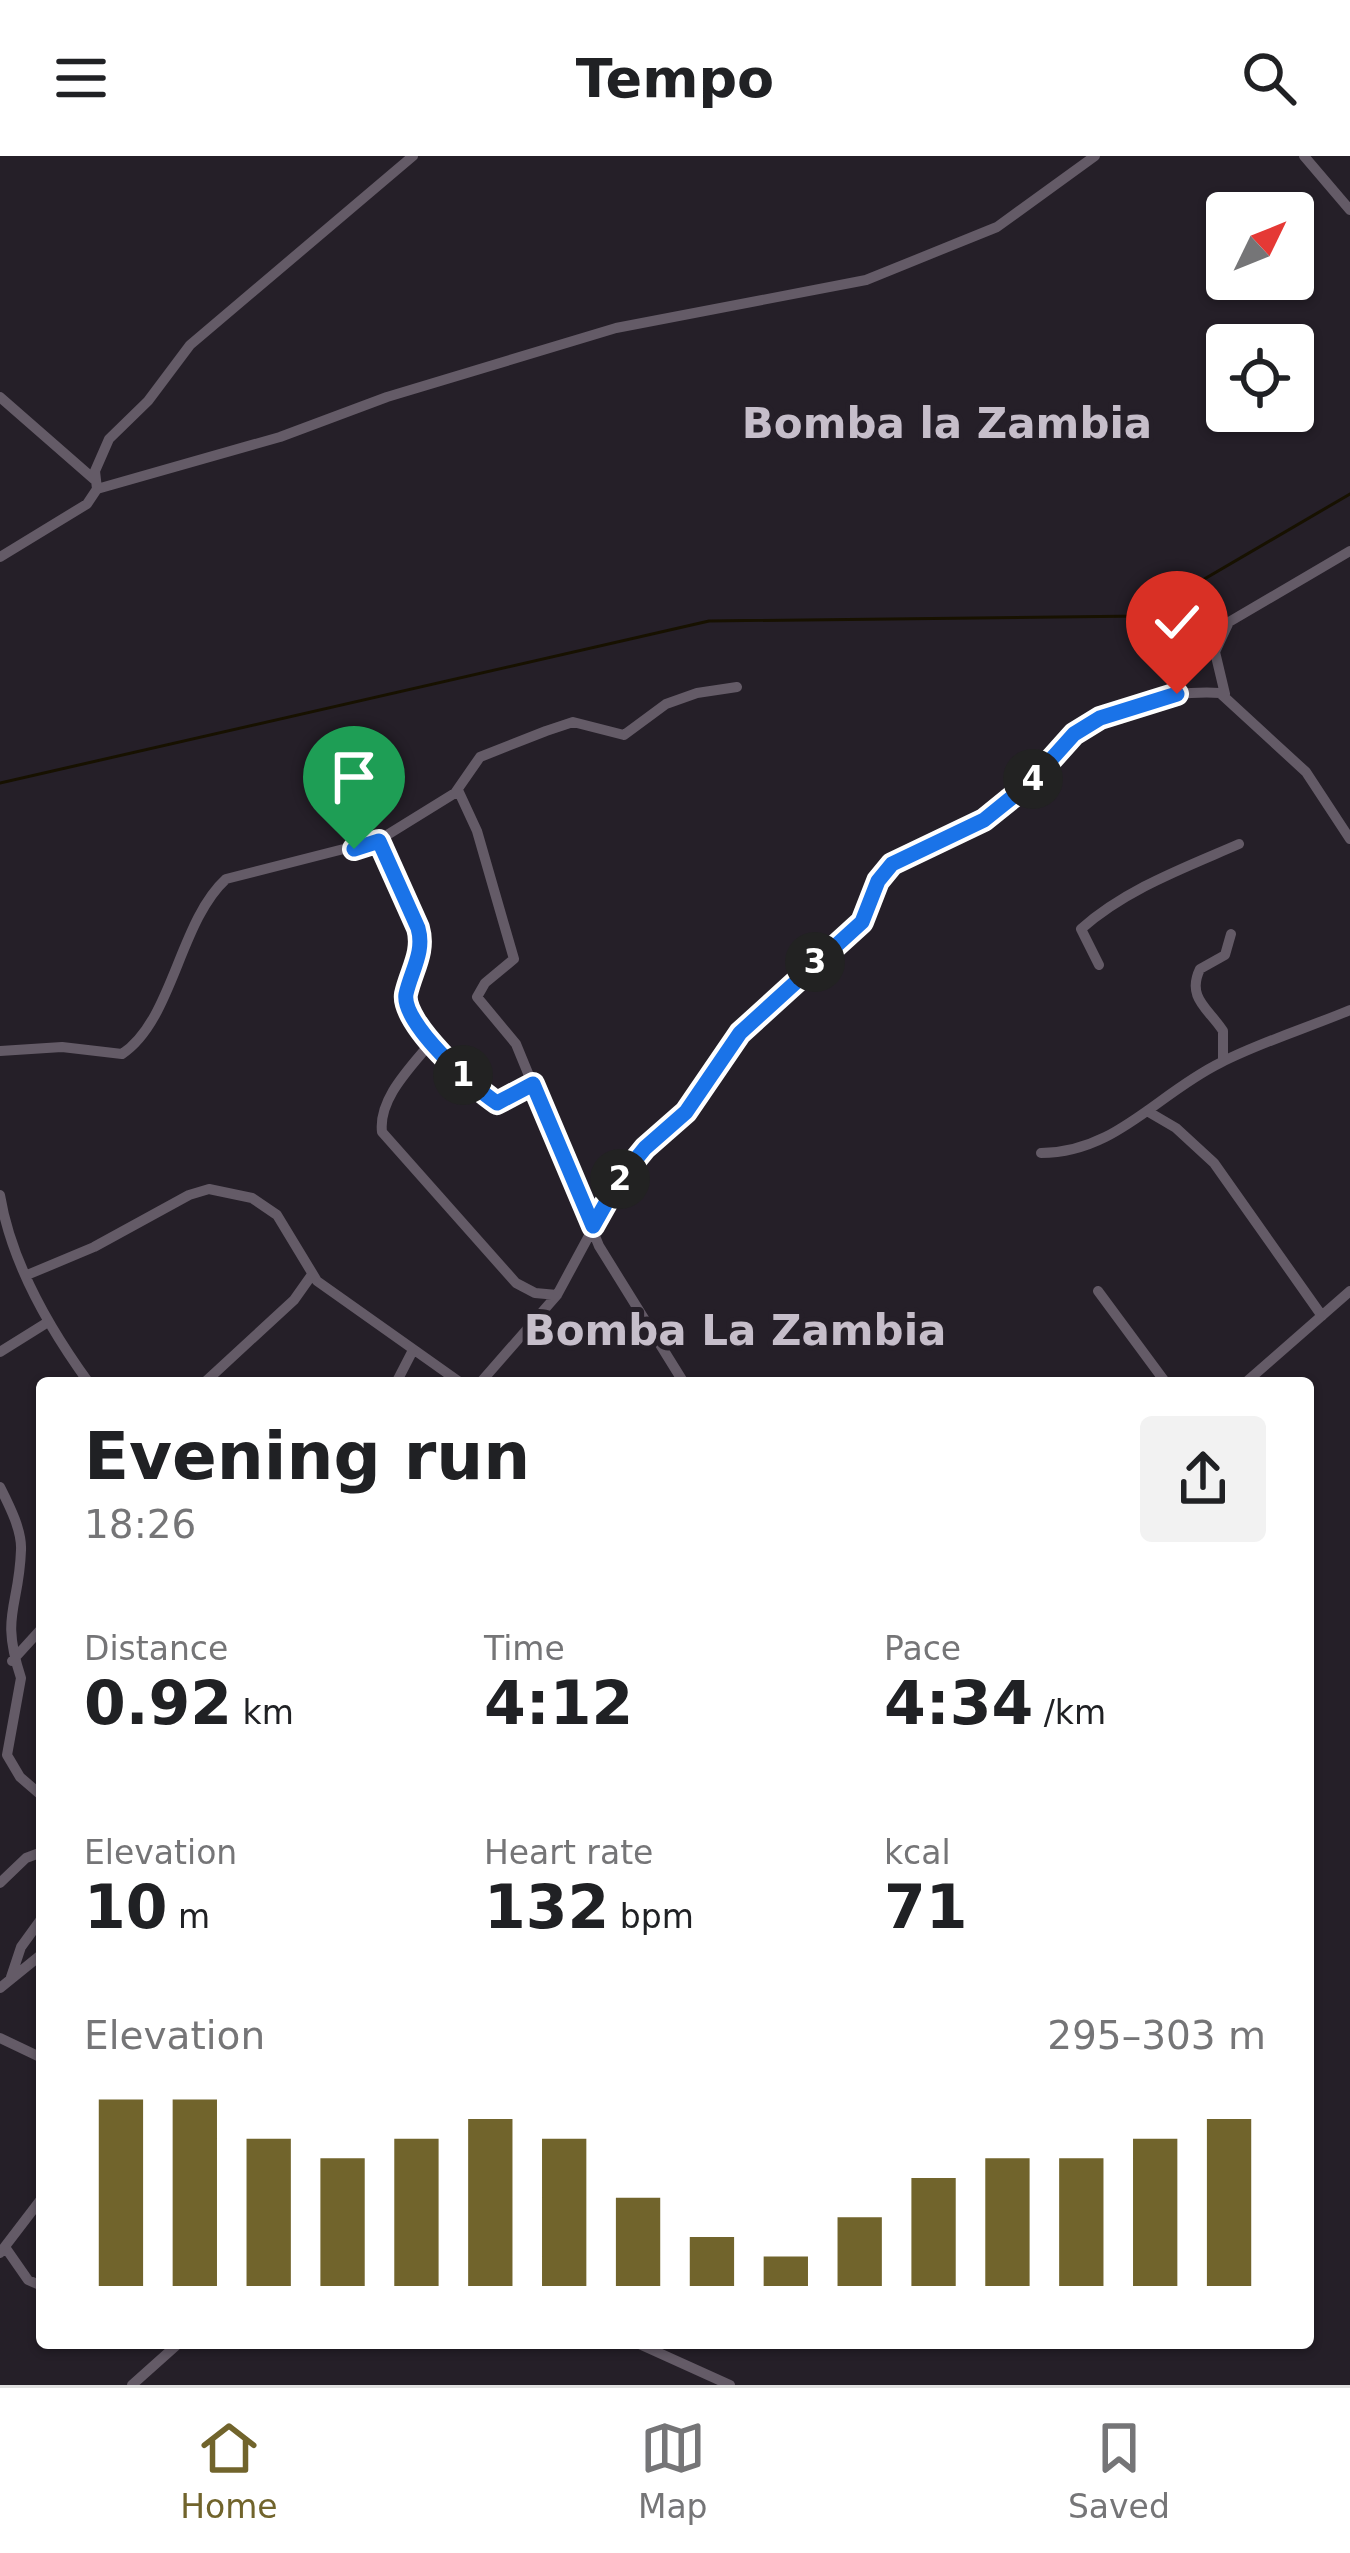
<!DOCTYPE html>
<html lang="en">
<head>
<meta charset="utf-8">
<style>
  body { margin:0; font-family:"DejaVu Sans",sans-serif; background:#f2f2f2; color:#202124; height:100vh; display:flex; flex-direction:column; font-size:45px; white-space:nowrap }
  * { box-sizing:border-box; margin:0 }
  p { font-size:39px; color:#757577 }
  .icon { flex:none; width:66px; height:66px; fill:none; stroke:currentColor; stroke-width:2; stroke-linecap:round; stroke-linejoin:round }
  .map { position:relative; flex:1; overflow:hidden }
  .details { position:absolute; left:36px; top:1221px; width:1278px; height:972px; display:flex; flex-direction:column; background:#fff; border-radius:12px; box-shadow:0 3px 9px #0004 }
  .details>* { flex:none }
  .needle { width:78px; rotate:47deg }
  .buttons { position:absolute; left:1206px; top:36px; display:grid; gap:24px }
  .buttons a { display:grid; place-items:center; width:108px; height:108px; border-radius:12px; background:#fff; box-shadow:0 3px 9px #0004; font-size:60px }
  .pin { position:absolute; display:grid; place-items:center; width:102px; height:102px; color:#fff; margin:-123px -51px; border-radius:50% 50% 50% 0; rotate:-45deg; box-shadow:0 0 12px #0007 }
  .pin .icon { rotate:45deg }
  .km { position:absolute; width:60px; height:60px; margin:-30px; border-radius:50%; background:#222; color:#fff; font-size:33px; line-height:60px; text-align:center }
  .round { display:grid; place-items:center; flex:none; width:126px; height:126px; border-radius:12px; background:#f2f2f2 }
  .overview { display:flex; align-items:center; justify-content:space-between; height:204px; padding:0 48px }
  h1 { font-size:66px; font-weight:800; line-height:90px }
  .metrics { display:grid; grid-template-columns:repeat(3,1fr); gap:18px; height:204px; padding:12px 48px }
  .metrics div { display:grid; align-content:center }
  .metrics b { font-size:60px; font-weight:800 }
  .metrics small { font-size:33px; font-weight:400 }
  .metrics p { font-size:33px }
  .chart { height:336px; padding:24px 48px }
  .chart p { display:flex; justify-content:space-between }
  .chart svg { width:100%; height:216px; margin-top:12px; stroke:#71642c; stroke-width:6 }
  header { display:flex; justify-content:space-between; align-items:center; height:156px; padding:0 48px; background:#fff; font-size:54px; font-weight:800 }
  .menu { display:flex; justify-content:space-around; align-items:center; height:168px; border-top:3px solid #e0e0e0; background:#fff; font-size:33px; color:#757577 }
  .menu a { display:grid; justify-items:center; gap:6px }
  .menu .current { color:#71642c }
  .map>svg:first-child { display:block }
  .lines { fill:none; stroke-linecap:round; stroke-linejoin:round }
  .stream { stroke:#171100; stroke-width:3 }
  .minor { stroke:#645b67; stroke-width:10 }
  .route-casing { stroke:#fff; stroke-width:24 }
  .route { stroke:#1a73e8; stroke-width:15 }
  .labels { text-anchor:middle; stroke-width:10; stroke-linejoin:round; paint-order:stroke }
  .quarter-label { font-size:42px; font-weight:bold; fill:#c6beca; stroke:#251f28 }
</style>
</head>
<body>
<header><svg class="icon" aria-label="menu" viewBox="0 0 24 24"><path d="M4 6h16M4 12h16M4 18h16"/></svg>Tempo<svg class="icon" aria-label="search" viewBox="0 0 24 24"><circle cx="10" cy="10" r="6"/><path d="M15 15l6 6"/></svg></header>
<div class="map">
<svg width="1350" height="2229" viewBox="0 0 1350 2229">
  <rect width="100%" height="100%" fill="#251f28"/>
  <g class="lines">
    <!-- stream -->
    <path class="stream" d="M0,627l709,-162 432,-5 209,-122"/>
    <!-- minor -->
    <path class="minor" d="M1304,0l46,54
      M0,241l96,84
      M97,333l-2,-18 14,-32 39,-38 42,-56 223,-189
      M0,401l87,-53 10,-15 183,-52 107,-40 229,-69 250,-48 131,-53 98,-71
      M1225,538l-10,-42 14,-30 121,-71
      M458,634l19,41 37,128 -29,24 -8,14 39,47 83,202 85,137
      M379,684l43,102 -16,66 53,63 38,32 36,-19
      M1099,809l-18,-36c45,-40 103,-61 158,-85
      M432,885c-20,25 -54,57 -50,91l134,151 19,10 22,2
      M0,895l62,-4 60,7c51,-34 57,-132 104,-175l153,-39 76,-47 25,-36 66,-26 27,-9 51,13 42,-31 31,-11 40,-6
      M1223,905v-30c-14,-22 -37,-33 -23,-62l25,-14 6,-21
      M1147,955l29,17 38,35 108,153
      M1041,997c74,0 116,-59 179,-90 41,-21 87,-35 130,-53
      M0,1039c11,67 49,133 89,188
      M27,1119l67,-28 95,-52 20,-6 43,9 25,17 40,66 144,102
      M1098,1135l68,92
      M0,1196l48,-30
      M204,1227l90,-83 17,-24
      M396,1227l16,-31
      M480,1227l77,-88 62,-115 67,-67 54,-80 117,-105 20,-47 15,-17c31,-15 63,-24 92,-44 34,-23 57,-55 87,-83 35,-32 103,-47 149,-44l86,79 44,67
      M1245,1227l105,-92
      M0,1331c9,18 22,43 21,63 -2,59 -21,64 0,128l-14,77 13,22 22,19
      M12,1505l30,-33
      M0,1727l26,-25 16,-6
      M11,1821l10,-30 21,-29
      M0,1832l42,-34
      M0,1882l42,20
      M5,2091l23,33 14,6
      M0,2097l42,-55
      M637,2187l93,42
      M132,2229l47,-42"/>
  </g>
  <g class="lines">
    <!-- route casing -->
    <g class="route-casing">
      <path id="route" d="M354,693l25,-8 39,87c7,24 -7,43 -12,66 -5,29 67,93 91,109l36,-19 60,142 26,-46 26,-32 41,-36 54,-79 122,-111 16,-41 14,-17 92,-44 47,-38 43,-48 26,-16 77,-24"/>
    </g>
    <!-- route -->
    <use href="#route" class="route"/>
  </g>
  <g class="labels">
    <!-- quarter labels -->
    <g class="quarter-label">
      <text x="947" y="282">Bomba la Zambia</text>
      <text x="735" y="1189">Bomba La Zambia</text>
    </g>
  </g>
</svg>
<div class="buttons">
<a><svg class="needle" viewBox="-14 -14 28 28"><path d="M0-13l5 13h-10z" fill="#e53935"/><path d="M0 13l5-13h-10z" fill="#757577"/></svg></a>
<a><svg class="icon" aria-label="locate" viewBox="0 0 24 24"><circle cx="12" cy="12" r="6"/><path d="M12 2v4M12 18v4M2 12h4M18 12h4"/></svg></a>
</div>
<div class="pin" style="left:354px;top:693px;background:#1e9e55"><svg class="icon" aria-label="arrive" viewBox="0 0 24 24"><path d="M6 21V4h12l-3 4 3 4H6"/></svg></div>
<div class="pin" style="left:1177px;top:538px;background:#d93025"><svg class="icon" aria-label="check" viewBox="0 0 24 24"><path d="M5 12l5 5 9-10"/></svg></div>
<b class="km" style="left:463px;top:919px">1</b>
<b class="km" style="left:620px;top:1023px">2</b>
<b class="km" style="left:815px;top:806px">3</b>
<b class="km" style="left:1033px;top:623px">4</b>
<section class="details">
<div class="overview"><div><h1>Evening run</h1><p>18:26</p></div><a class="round"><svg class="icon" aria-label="share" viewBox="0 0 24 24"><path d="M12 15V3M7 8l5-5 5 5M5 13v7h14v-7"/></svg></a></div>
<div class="metrics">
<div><p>Distance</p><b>0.92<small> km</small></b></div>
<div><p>Time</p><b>4:12</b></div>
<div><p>Pace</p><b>4:34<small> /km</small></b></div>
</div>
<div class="metrics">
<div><p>Elevation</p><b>10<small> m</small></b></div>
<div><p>Heart rate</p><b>132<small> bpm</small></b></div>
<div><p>kcal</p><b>71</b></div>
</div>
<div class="chart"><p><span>Elevation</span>295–303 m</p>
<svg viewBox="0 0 160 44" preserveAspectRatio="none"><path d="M5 44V6M15 44V6M25 44V14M35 44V18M45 44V14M55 44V10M65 44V14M75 44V26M85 44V34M95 44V38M105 44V30M115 44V22M125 44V18M135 44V18M145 44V14M155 44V10"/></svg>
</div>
</section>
</div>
<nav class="menu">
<a class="current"><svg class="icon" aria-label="home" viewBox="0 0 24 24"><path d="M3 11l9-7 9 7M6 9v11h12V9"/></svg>Home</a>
<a><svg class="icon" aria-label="map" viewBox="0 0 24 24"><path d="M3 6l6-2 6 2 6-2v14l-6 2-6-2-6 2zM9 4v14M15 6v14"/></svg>Map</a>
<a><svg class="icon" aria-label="saved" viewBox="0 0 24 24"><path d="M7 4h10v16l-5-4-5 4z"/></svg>Saved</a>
</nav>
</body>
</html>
